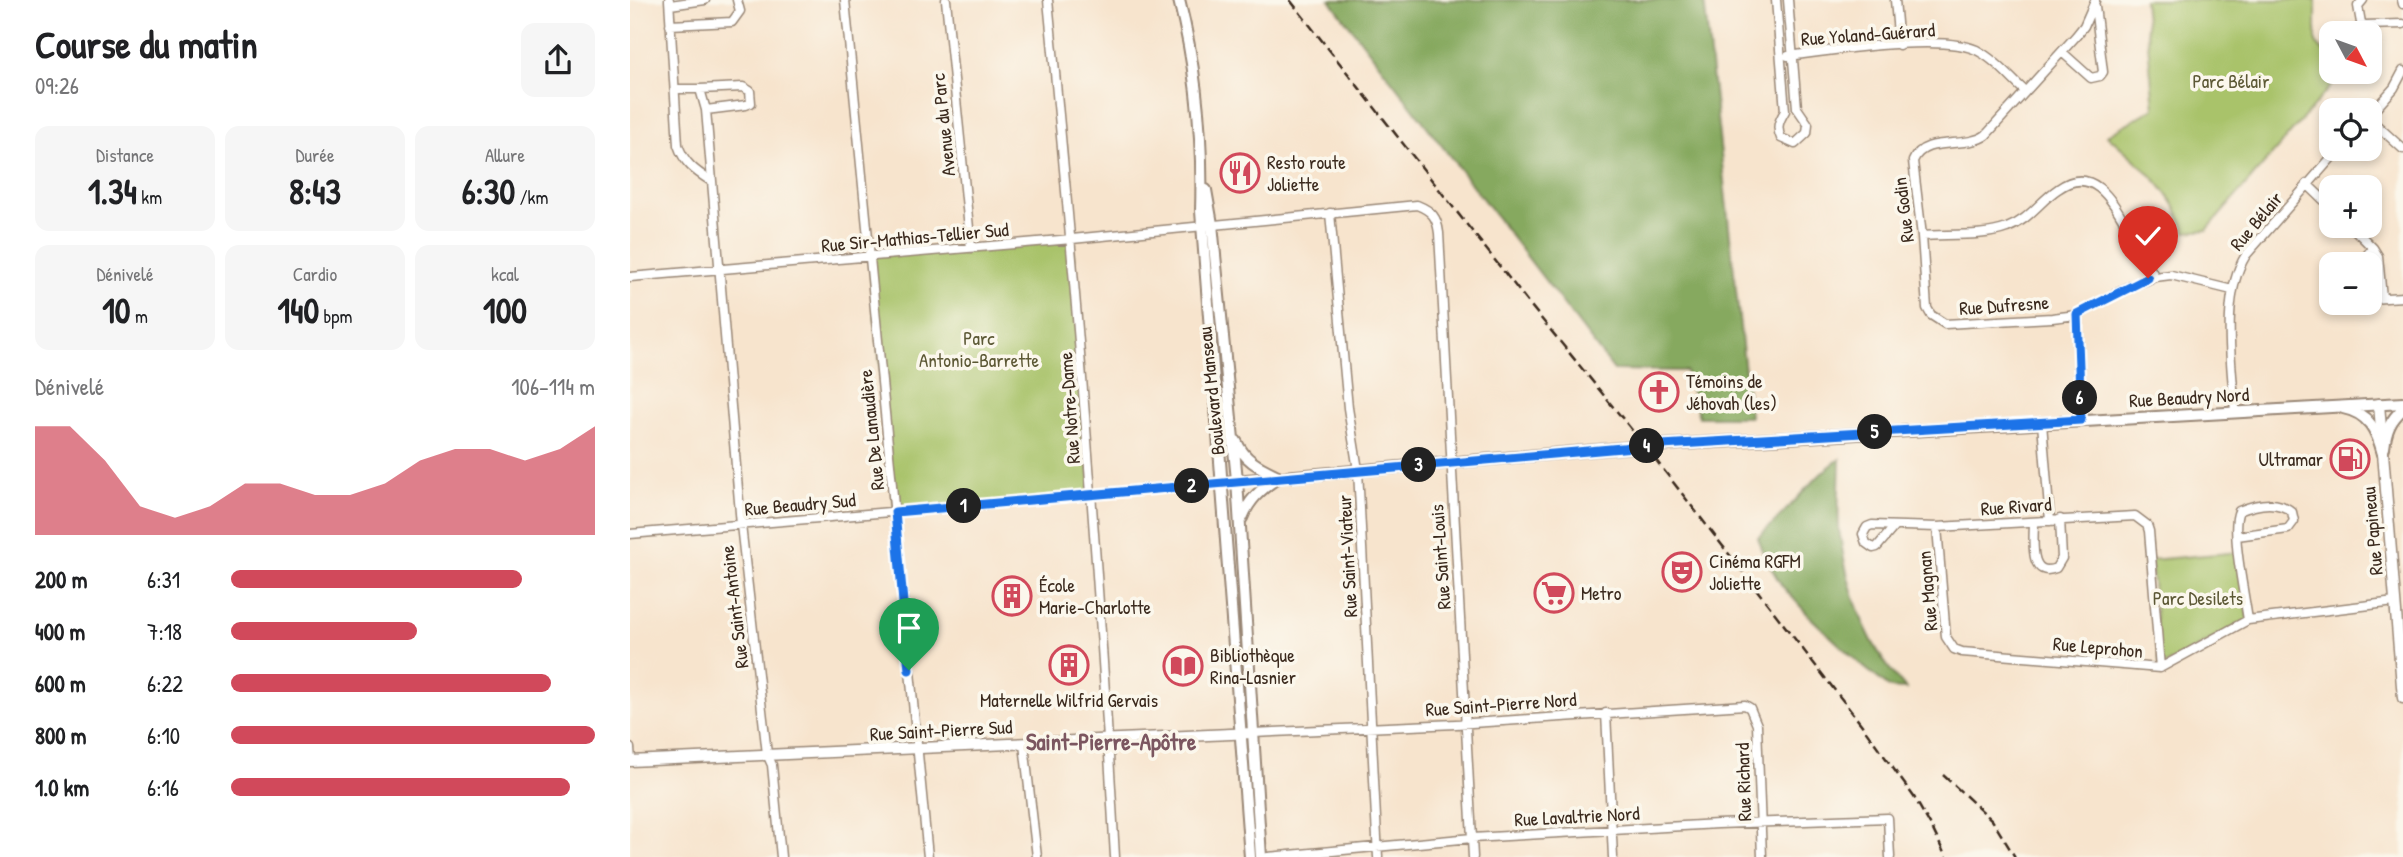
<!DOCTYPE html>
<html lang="fr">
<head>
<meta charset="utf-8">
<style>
  body { margin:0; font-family:"Patrick Hand",sans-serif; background:#f6f6f6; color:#202124; height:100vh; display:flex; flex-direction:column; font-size:26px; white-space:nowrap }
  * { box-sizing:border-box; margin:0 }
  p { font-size:23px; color:#757577 }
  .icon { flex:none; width:38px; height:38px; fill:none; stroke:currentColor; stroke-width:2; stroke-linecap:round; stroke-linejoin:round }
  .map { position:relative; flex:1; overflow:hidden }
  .panel { display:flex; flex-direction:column; background:#fff; width:630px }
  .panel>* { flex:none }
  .needle { width:46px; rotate:131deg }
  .buttons { position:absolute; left:1689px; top:21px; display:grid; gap:14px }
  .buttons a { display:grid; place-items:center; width:63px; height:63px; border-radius:14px; background:#fff; box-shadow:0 4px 10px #0003; font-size:35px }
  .pin { position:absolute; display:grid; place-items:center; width:60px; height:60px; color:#fff; margin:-72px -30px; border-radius:50% 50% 50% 0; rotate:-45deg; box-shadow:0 0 7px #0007 }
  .pin .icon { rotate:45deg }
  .km { position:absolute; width:35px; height:35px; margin:-18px; border-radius:50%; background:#222; color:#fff; font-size:19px; line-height:35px; text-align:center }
  .round { display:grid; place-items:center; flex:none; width:74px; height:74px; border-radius:14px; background:#f6f6f6 }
  .headline { display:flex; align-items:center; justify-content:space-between; height:119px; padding:0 35px }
  h1 { font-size:38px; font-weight:700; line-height:52px }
  .figures { display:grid; grid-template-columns:repeat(3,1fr); gap:10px; height:119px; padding:7px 35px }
  .figures div { display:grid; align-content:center; border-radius:14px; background:#f6f6f6; text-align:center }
  .figures b { font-size:35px; font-weight:700 }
  .figures small { font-size:19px; font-weight:400 }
  .figures p { font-size:19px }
  .chart { height:196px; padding:14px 35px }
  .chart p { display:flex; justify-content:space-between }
  .chart svg { width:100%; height:126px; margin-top:7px; fill:#d1495b; opacity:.7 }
  ul { padding:0 35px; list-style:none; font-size:23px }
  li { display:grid; grid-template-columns:112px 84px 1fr; align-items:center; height:52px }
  li i { height:18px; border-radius:9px; background:#d1495b }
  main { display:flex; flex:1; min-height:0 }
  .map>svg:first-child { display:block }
  .green { fill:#a9c36a; stroke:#727644; stroke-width:2 }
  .forest { fill:#86a95e; stroke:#606a3e; stroke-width:2 }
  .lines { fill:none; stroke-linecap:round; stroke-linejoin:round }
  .minor-casing { stroke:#998776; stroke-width:11 }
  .tertiary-casing { stroke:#998776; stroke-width:13 }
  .secondary-casing { stroke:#998776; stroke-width:14 }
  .minor { stroke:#fff; stroke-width:8 }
  .tertiary { stroke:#fff; stroke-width:10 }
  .secondary { stroke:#fff; stroke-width:10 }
  .rail { stroke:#3b2a1e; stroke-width:2.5; stroke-dasharray:10 5; stroke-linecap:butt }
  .route-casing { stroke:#fff; stroke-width:14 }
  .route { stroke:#1a73e8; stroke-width:9 }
  .labels { text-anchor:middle; stroke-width:7; stroke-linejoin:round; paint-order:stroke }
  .street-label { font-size:19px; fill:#3b2a1e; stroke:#fbf7ec }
  .park-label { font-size:19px; fill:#5c5835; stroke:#fbf7ec }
  .poi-label { font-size:19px; fill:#3b2a1e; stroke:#fbf7ec; text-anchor:start }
  .quarter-label { font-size:23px; font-weight:bold; fill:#7b5660; stroke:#fbf7ec }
</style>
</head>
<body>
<main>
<section class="panel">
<div class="headline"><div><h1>Course du matin</h1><p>09:26</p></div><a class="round"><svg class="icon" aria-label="share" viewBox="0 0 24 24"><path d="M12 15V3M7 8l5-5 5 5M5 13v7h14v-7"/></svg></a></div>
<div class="figures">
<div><p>Distance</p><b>1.34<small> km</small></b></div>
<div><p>Durée</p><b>8:43</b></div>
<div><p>Allure</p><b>6:30<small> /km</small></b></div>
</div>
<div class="figures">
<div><p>Dénivelé</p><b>10<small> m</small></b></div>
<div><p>Cardio</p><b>140<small> bpm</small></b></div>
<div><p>kcal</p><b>100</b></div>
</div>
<div class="chart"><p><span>Dénivelé</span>106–114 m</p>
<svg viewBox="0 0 160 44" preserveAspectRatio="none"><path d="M0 44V6L10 6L20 18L30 34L40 38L50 34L60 26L70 26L80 30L90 30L100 26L110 18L120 14L130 14L140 18L150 14L160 6V44z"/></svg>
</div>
<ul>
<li><b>200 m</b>6:31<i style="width:80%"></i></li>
<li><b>400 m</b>7:18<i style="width:51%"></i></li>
<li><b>600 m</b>6:22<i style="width:88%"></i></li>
<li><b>800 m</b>6:10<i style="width:100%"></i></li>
<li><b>1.0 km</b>6:16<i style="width:93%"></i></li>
</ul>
</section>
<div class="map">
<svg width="1773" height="857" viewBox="0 0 1773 857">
  <rect width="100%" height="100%" fill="#fbf7ec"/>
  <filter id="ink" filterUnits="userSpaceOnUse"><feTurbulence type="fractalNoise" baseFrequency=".0143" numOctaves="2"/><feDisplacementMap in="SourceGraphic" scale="14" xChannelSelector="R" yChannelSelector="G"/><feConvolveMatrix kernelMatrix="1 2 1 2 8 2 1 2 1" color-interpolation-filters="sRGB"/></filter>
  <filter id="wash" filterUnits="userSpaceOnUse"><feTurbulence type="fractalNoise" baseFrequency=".00686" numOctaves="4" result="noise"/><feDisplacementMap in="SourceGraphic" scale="28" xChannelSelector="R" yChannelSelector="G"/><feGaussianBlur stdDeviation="1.57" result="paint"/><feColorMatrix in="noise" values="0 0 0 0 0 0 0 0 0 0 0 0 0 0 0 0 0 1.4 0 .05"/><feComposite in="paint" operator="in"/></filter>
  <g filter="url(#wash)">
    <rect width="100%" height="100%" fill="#f7e4cd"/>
    <!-- green -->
    <path class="green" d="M1514,0h172v43l15,16v13h12l-136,158 -21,2c-15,-46 -45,-66 -79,-97l47,-27z
      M442,239l19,256 -196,17 -26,-256z
      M1609,552l9,68 -88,48 -9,-108z"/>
    <!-- forest -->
    <path class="forest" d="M700,0h374l46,417h-51l-13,-46 -72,-1z
      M1210,459c0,25 -4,53 0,77 8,55 27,112 66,153l-16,-1 -30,-24 -47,-44 -31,-34 -18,-30 -6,-19c30,-24 50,-57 82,-78z"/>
  </g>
  <g filter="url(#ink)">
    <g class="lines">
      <!-- minor casing -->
      <g class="minor-casing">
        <path id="minor" d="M39,0l9,145c6,18 17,26 33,36
          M215,0l83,857
          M316,0l25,248
          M418,0c28,285 51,571 67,857
          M1146,0l9,111c-6,10 -9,16 -4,27l14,6 12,-11 1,-9 -11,-16 -9,-108
          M1265,0l4,45
          M1733,0l-5,6 3,17 4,2 38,-1
          M1772,0l1,4
          M1465,1l-11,25 -8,10 -90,99c-20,15 -62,-1 -73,26l9,75 5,72 4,7 14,9 107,-6 25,-3 49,-27 29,-11 16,-2 61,15
          M40,5l35,-5
          M40,25l62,-3 8,-11 -3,-11
          M1432,52l29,26 9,-2 3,-4 -8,-66
          M1158,56c40,-5 161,-24 192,-4 17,9 31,27 45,39
          M45,89h25l6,21 35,415 26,229 5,11 9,92
          M70,89l43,-2 7,4 1,12 -5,2 -40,5
          M1740,115l24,-27 9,-17
          M1740,119l33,30
          M1677,184l24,23
          M700,213l18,195 10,62 20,387
          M1721,226l22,22 5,8 4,42
          M1292,236c25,-2 62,1 85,-8 22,-8 33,-27 51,-39 36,-26 56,15 71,41 8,16 17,31 26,47
          M1729,264l14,-16
          M0,277l442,-38 345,-34c15,6 20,12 22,28l34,624
          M1740,299l33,-2
          M1447,315l4,105
          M1605,412c-3,-47 -15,-116 11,-157l93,-106
          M1412,423l8,98
          M1404,522c0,17 -6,57 22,46l6,-10 -2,-39
          M1264,527l-17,20 -4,1 -7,-5 -3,-9 4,-7 5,-2 65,2 198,-11 12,9 2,6 11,137
          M1307,527l9,110 8,12 8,3 198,16 88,-48 147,-18
          M0,534l461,-39 132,-13
          M1607,536l51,-7 6,-8 -2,-9c-15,-13 -36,-8 -53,-1 -9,18 6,86 9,109
          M976,713l7,144
          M623,733l203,-9 289,-19 5,3 7,17 5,132
          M394,744l13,113
          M0,748l1,13
          M638,857l204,-19 246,-14 170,-6 2,39"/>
      </g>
      <!-- tertiary casing -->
      <g class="tertiary-casing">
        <path id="tertiary" d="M1749,404l24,294
          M0,761l623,-28"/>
      </g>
      <!-- secondary casing -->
      <g class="secondary-casing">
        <path id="secondary" d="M549,0c17,67 24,142 22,211l49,646
          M576,190l6,34 25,256 24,377
          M1713,408c26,5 34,23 40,46
          M606,441c9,20 23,26 42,35
          M1754,448c2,-17 6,-28 19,-39
          M593,482l422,-36 758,-43
          M612,518c7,-18 18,-28 34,-39"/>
      </g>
      <!-- minor -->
      <use href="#minor" class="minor"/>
      <!-- tertiary -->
      <use href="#tertiary" class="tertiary"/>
      <!-- secondary -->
      <use href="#secondary" class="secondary"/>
      <!-- rail -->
      <path class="rail" d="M660,0l237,301 118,145 216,278 53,73 18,31 14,29
        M1313,775l49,45 23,37"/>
    </g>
  </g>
  <g class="lines" filter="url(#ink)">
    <!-- route casing -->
    <g class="route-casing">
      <path id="route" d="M279,670l-14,-158 750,-66 436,-26 -4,-106 71,-36"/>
    </g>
    <!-- route -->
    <use href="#route" class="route"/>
  </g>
  <!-- icons -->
  <defs>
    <g id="restaurant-ring" transform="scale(2.0125)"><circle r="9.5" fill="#fbf7ec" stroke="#d1495b" stroke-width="1.5"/><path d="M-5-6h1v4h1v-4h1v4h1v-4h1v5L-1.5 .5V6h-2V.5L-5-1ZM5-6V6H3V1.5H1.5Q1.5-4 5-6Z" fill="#d1495b"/></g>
    <g id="church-ring" transform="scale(2.0125)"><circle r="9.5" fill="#fbf7ec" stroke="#d1495b" stroke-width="1.5"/><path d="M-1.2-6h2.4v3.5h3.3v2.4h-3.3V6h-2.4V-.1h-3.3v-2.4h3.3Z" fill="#d1495b"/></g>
    <g id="fuel-ring" transform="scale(2.0125)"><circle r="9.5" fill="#fbf7ec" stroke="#d1495b" stroke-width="1.5"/><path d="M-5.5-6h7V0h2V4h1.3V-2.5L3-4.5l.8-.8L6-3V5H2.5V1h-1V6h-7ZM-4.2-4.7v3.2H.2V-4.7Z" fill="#d1495b"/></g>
    <g id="theatre-ring" transform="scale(2.0125)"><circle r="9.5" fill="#fbf7ec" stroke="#d1495b" stroke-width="1.5"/><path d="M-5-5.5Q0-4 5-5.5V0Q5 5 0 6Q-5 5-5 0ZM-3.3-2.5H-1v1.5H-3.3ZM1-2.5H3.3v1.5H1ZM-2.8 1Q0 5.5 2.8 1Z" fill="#d1495b"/></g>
    <g id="supermarket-ring" transform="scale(2.0125)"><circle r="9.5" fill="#fbf7ec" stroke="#d1495b" stroke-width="1.5"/><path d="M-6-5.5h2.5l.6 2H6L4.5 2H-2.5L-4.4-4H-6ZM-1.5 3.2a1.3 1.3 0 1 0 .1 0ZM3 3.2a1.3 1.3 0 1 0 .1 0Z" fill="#d1495b"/></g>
    <g id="building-ring" transform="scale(2.0125)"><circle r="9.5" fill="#fbf7ec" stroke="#d1495b" stroke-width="1.5"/><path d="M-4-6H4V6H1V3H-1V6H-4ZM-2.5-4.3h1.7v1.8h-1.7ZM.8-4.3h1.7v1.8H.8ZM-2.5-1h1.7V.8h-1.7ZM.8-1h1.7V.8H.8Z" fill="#d1495b"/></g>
    <g id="library-ring" transform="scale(2.0125)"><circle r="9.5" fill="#fbf7ec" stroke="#d1495b" stroke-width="1.5"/><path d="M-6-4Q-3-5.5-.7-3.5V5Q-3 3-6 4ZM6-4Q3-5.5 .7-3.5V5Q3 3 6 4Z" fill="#d1495b"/></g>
  </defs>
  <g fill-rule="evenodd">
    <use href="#restaurant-ring" x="610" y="173"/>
    <use href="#church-ring" x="1029" y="392"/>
    <use href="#fuel-ring" x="1720" y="459"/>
    <use href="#theatre-ring" x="1052" y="572"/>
    <use href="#supermarket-ring" x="924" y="593"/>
    <use href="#building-ring" x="382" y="596"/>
    <use href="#building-ring" x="439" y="665"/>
    <use href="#library-ring" x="553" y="666"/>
  </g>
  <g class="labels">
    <!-- street labels -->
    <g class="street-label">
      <text transform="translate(1238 34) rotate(-4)" y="7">Rue Yoland-Guérard</text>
      <text transform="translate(313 125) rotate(-96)" y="7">Avenue du Parc</text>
      <text transform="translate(1273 210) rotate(-97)" y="7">Rue Godin</text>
      <text transform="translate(1626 221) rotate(-50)" y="7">Rue Bélair</text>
      <text transform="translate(285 237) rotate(-5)" y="7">Rue Sir-Mathias-Tellier Sud</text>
      <text transform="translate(1374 305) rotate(-4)" y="7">Rue Dufresne</text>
      <text transform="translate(581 391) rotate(-96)" y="7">Boulevard Manseau</text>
      <text transform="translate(1559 397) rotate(-3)" y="7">Rue Beaudry Nord</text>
      <text transform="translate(439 408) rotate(-94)" y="7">Rue Notre-Dame</text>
      <text transform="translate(241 430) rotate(-96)" y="7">Rue De Lanaudière</text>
      <text transform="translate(170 504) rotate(-5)" y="7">Rue Beaudry Sud</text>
      <text transform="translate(1386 506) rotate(-4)" y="7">Rue Rivard</text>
      <text transform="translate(1742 531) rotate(-95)" y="7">Rue Papineau</text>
      <text transform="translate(717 556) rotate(-93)" y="7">Rue Saint-Viateur</text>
      <text transform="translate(810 557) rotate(-94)" y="7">Rue Saint-Louis</text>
      <text transform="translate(1297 591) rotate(-95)" y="7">Rue Magnan</text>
      <text transform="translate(104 607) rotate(-97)" y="7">Rue Saint-Antoine</text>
      <text transform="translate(1468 647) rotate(5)" y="7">Rue Leprohon</text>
      <text transform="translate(871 704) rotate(-4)" y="7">Rue Saint-Pierre Nord</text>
      <text transform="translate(311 730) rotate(-3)" y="7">Rue Saint-Pierre Sud</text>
      <text transform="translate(1113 782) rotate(-92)" y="7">Rue Richard</text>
      <text transform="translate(947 816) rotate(-3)" y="7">Rue Lavaltrie Nord</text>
    </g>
    <!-- park labels -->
    <g class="park-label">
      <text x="1601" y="88">Parc Bélair</text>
      <text x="349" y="345">Parc<tspan x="349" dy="22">Antonio-Barrette</tspan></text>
      <text x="1568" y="605">Parc Desilets</text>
    </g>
    <!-- poi labels -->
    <g class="poi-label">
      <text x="637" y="169">Resto route<tspan x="637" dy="22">Joliette</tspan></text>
      <text x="1056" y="388">Témoins de<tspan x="1056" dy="22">Jéhovah (les)</tspan></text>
      <text x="1693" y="466" text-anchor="end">Ultramar</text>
      <text x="1079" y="568">Cinéma RGFM<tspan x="1079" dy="22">Joliette</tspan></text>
      <text x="409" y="592">École<tspan x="409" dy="22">Marie-Charlotte</tspan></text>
      <text x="951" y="600">Metro</text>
      <text x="580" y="662">Bibliothèque<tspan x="580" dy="22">Rina-Lasnier</tspan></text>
      <text x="439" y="707" text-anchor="middle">Maternelle Wilfrid Gervais</text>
    </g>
    <!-- quarter labels -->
    <g class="quarter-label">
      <text x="481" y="750">Saint-Pierre-Apôtre</text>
    </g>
  </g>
</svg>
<div class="buttons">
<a><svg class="needle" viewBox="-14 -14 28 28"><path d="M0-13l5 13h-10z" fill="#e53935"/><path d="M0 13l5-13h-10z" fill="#757577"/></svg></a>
<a><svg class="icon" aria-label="locate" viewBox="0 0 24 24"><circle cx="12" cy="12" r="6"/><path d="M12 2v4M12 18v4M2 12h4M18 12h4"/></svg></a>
<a>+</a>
<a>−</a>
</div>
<div class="pin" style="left:279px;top:670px;background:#1e9e55"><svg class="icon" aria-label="arrive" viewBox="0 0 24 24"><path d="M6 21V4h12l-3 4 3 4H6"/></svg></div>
<div class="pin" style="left:1518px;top:278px;background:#d93025"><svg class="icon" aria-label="check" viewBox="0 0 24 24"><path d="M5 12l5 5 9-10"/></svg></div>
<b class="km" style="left:334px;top:506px">1</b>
<b class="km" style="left:562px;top:486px">2</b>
<b class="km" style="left:789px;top:465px">3</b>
<b class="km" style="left:1017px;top:446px">4</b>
<b class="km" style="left:1245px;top:432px">5</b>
<b class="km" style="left:1450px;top:398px">6</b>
</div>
</main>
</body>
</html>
